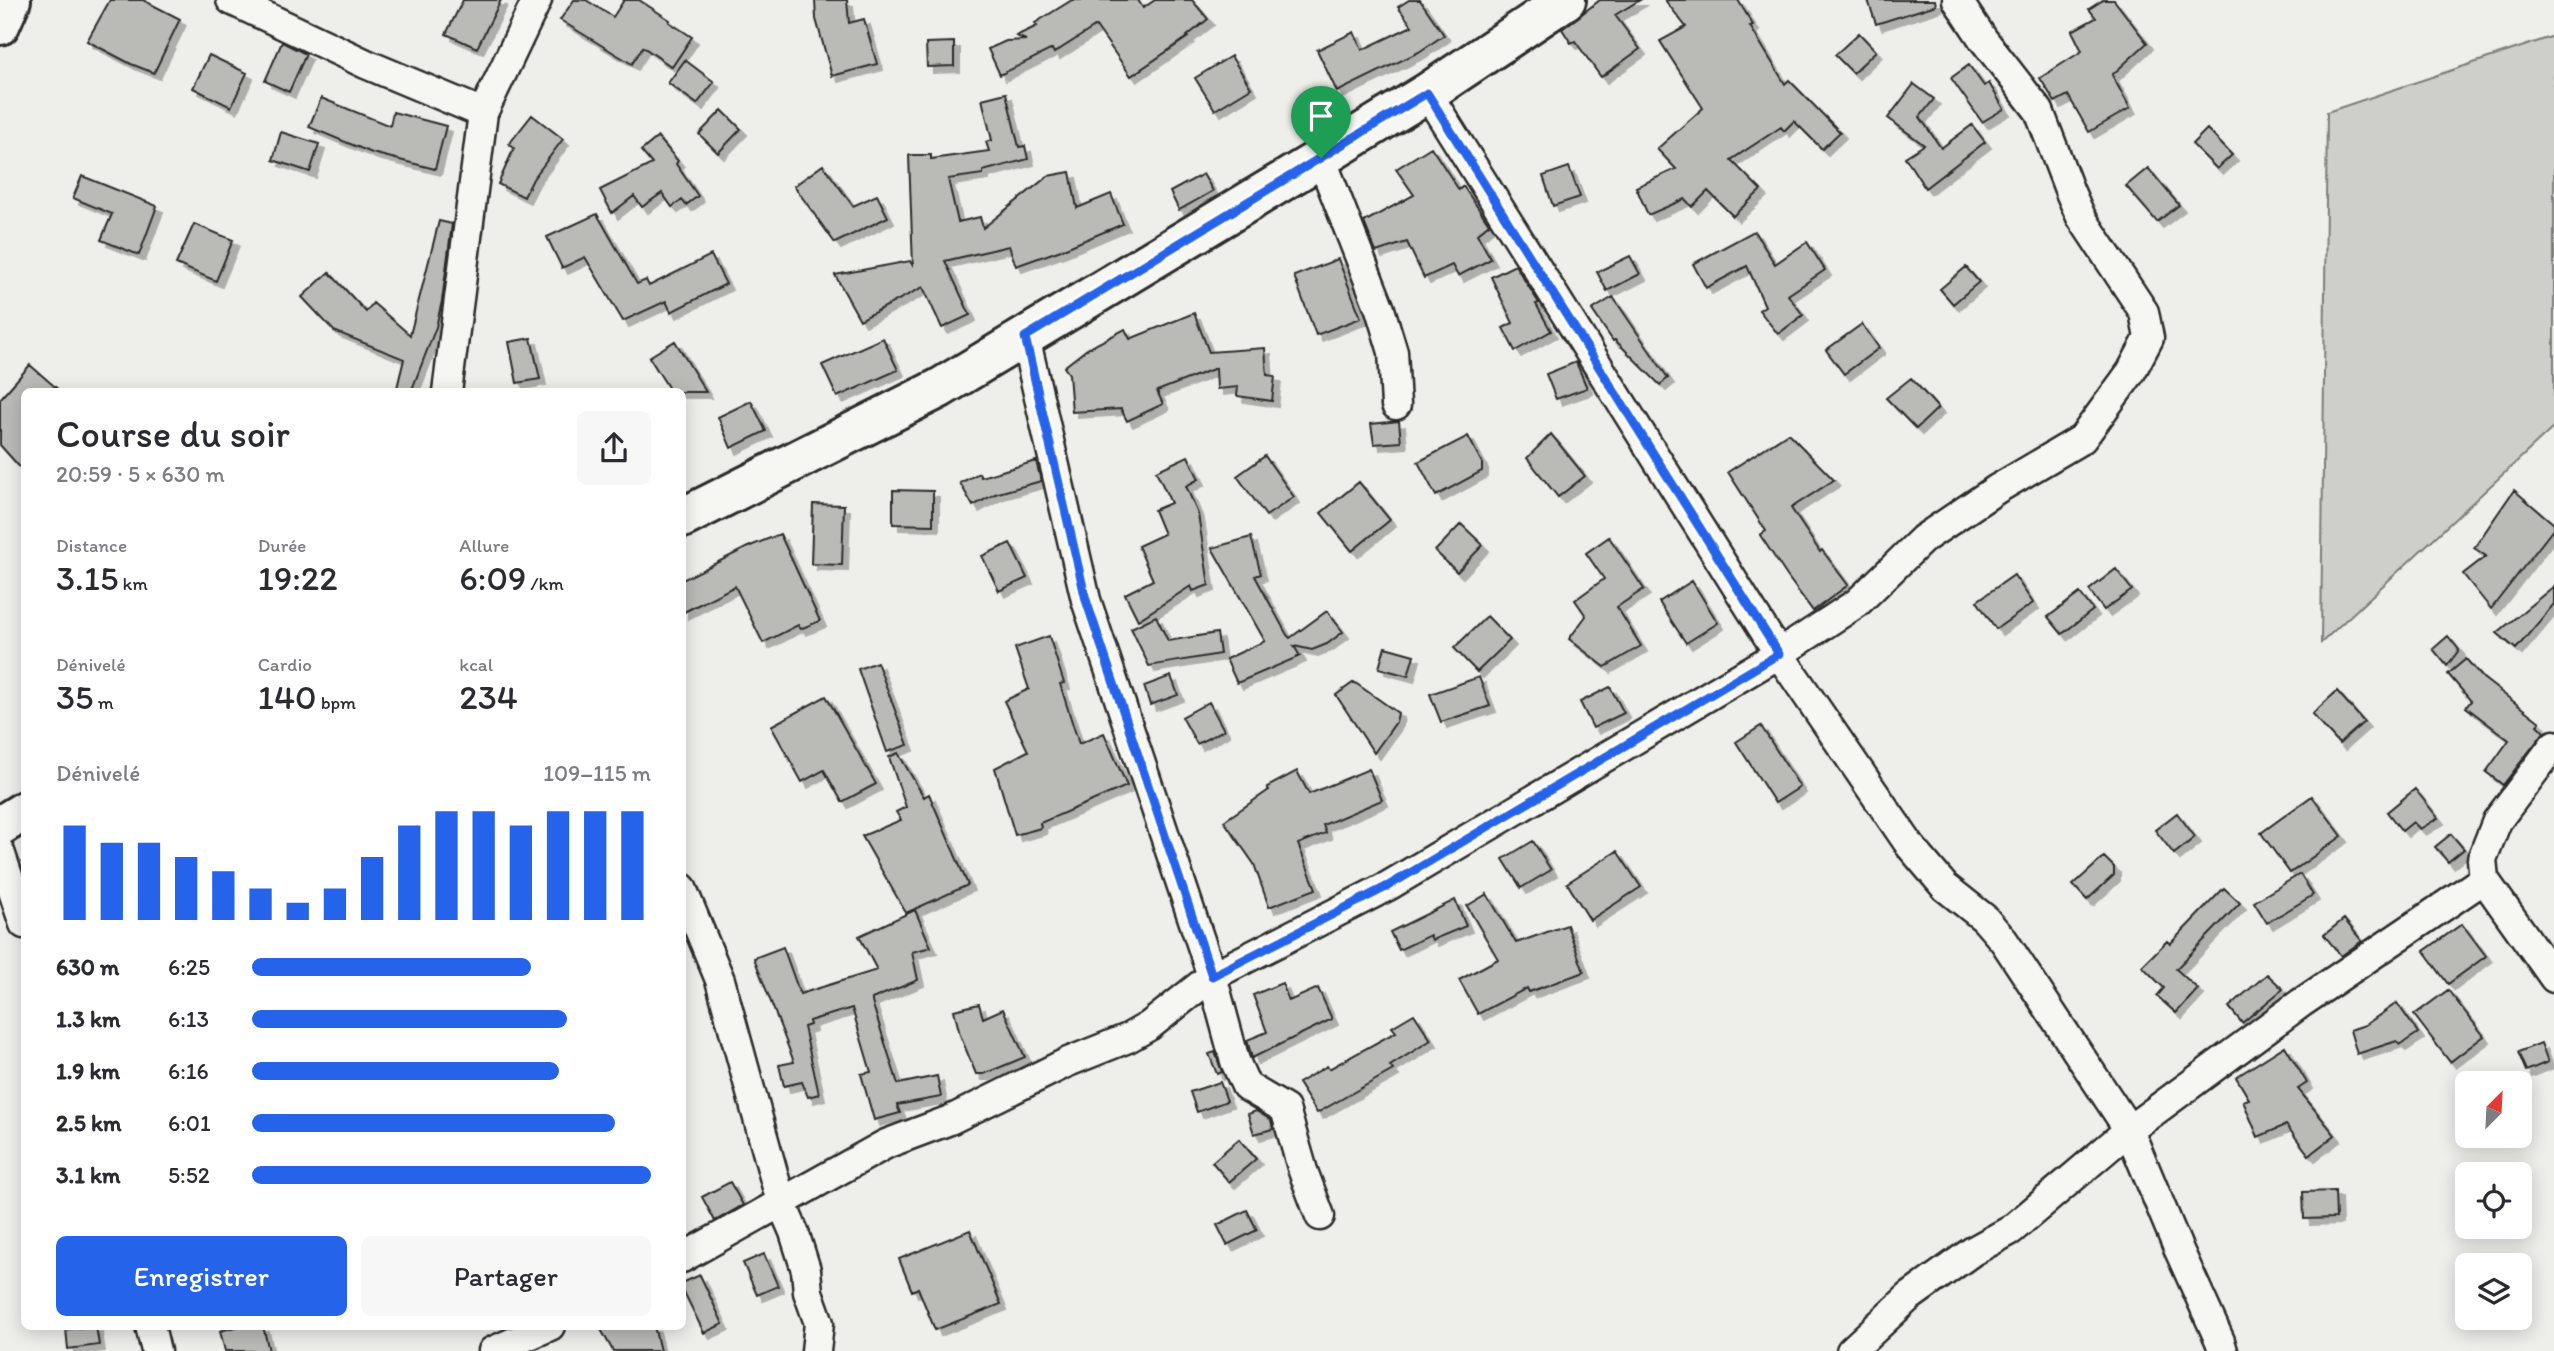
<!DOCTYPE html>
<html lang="fr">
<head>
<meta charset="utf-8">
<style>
  body { margin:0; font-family:Itim,sans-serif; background:#f7f7f7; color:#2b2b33; height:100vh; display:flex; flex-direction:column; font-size:26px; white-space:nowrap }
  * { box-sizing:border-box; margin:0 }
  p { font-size:23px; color:#7c7c81 }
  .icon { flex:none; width:38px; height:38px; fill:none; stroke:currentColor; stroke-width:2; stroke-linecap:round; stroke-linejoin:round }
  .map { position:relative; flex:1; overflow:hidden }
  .side { position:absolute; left:21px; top:388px; width:665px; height:942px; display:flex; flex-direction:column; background:#fff; border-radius:10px; box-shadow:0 4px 18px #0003 }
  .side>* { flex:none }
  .needle { width:46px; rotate:24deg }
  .tools { position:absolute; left:2455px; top:1071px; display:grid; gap:14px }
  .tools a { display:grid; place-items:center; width:77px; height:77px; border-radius:10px; background:#fff; box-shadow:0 4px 18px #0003; font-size:35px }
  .pin { position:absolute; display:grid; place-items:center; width:60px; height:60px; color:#fff; margin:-72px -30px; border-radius:50% 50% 50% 0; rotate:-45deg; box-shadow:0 0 7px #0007 }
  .pin .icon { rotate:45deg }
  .round { display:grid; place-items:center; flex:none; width:74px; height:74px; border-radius:10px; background:#f7f7f7 }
  .headline { display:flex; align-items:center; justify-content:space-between; height:119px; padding:0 35px }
  h1 { font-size:38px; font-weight:600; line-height:52px }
  .stats { display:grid; grid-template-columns:repeat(3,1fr); gap:10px; height:119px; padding:7px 35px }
  .stats div { display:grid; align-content:center }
  .stats b { font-size:35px; font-weight:600 }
  .stats small { font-size:19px; font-weight:400 }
  .stats p { font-size:19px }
  .chart { height:196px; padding:14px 35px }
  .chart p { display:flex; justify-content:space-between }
  .chart svg { width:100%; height:126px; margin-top:7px; stroke:#2563eb; stroke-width:6 }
  .button { display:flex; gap:14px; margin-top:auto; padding:14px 35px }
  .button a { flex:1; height:80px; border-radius:10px; background:#2563eb; color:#fff; font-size:28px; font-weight:600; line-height:80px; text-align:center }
  .button a+a { background:#f7f7f7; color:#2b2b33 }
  ul { padding:0 35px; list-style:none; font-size:23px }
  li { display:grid; grid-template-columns:112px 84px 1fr; align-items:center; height:52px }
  li i { height:18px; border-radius:9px; background:#2563eb }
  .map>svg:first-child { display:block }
  .green { fill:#cececa; stroke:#7c7c7a; stroke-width:2 }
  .building { fill:#babab7; stroke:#2b2b2b; stroke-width:2; filter:url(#shadow) }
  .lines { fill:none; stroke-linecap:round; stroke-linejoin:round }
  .street-casing { stroke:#2b2b2b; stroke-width:33 }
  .secondary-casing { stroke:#2b2b2b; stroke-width:44 }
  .highway-casing { stroke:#2b2b2b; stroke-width:44 }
  .street { stroke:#f6f6f2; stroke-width:28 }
  .secondary { stroke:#f6f6f2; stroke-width:38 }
  .highway { stroke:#f6f6f2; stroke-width:38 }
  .route-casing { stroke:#fff; stroke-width:14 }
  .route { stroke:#2563eb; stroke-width:9 }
</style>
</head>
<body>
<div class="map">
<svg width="2554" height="1351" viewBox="0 0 2554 1351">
  <defs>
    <filter id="shadow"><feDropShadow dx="6" dy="6" stdDeviation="0" flood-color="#0004"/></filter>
  </defs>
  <rect width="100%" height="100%" fill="#eeeeea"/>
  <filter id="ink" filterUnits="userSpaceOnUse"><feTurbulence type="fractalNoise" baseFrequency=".0143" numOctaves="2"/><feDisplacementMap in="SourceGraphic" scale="14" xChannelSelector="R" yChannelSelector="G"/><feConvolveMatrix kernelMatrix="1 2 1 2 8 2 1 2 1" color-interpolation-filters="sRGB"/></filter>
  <g filter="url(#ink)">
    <!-- green -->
    <path class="green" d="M2554,36v391l-233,216 6,-531z"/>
    <!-- building -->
    <path class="building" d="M110,0h33l37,19 -26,54 -23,-9 -44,-23z
      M463,0h38l-24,48 -31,-14z
      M574,0h12l27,17 11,-17h15l31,20 -1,2 23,15 -20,30 -29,-20 -11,17 -72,-44z
      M815,0h32l2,23 15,-4 13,45 -45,12 -16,-57z
      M1072,0h66l5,8 12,-8h37l16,19 -21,17 1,1 -57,39 -35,-50 -42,27 -2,-4 -52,26 -12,-26 18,-8 20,-1 -10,-4 21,-10 -2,-3z
      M1409,0h11l24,35 -25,17 -82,40 -20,-42 37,-18 8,18 50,-24 -14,-19z
      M1600,0h40l-25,15 25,34 -39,28 -26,-36 -4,2 -9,-14z
      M1665,0h73l15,25 -3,1 35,58 4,-4 51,52 -18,17 -28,-28 -10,10 -3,-4 -50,33 30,30 -28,26 -25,-25 -16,16 -7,-8 -37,16 -12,-28 40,-18 -19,-20 46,-41 -43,-67 26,-14z
      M1868,0h67l1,5 -60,19z
      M2103,0h11l33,43 -35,32 18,33 -41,24 -21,-37 -13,7 -15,-24 42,-27 -10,-20 24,-13 -7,-9z
      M1859,33l17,18 -23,22 -18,-18z
      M282,42l24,12 -17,38 -24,-11z
      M954,42v24l-27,1 -1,-24z
      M209,55l38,18 -16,34 -38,-19z
      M1231,56l20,32 -36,22 -20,-32z
      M685,60l29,22 -17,22 -29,-21z
      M1969,65l15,21 5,-3 15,26 -22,13 -31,-44z
      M1914,84l20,15 -14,18 21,31 31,-23 13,17 -60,46 -20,-31 19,-12 -36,-27z
      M1006,93l13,54 6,-1 3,13 -45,12v3l-35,5 10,43 22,-5 3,11 65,-52 22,-4 7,36 34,-14 12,30 -62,26 -45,16 -7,-20 -64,15 25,54 -28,13 -19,-41 -63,33 -25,-45 75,-14 3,5 -4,-111h22v4l58,-8 -3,-9 6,-2 -10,-41z
      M321,98l69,28 3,-14 53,14 -11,43 -63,-16 -63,-26z
      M722,110l19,19 -23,24 -19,-19z
      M532,115l31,24 -30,40 -9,18 -26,-13 16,-36 -5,-4z
      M2207,129l25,26 -15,14 -25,-25z
      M281,132l38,12 -9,28 -37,-12z
      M658,137l20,24 -2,3 22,32 -12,9 -4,-5 -10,7 -10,-14 -20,14 -8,-11 -22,17 -12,-23 52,-26 -11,-13z
      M1431,147l28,43 4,-4 26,38 -12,10 14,25 -33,17 -6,-11 -28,13 -17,-36 -31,10 -12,-30 50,-27 -18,-26z
      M823,165l30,41 24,-11 11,22 -53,26 -41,-57z
      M1569,167l11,30 -27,9 -10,-30z
      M2148,168l31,37 -22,17 -31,-36z
      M1203,174l10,17 -34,19 -9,-18z
      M82,176l75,30 -18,49 -38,-15 11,-26 -39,-16z
      M597,214l40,70 9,-4 3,6 62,-31 15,29 -55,28 -5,-11 -43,20 -38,-64 -23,11 -15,-31z
      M439,221l13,3 -10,77 -6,26 -25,65h-15l8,-33 -70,-28 -32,-34 27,-25 37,40 7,-9 37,32z
      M194,224l39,16 -17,41 -40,-17z
      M1754,231l21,33 32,-22 18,28 -37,25 15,20 -25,19 -19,-24 6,-4 -18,-40 -41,22 -13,-24z
      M1630,256l10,18 -33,17 -10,-19z
      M1338,259l23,59 -45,17 -22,-59z
      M1515,265l24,38 -3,1 15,27 -36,20 -12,-23 10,-5 -22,-46z
      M1966,267l13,15 -26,22 -13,-15z
      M1613,297l55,81 -8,7 -45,-45 -2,1 -21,-31z
      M1194,313l15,39 56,-4 2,27 8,1 -3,25 -35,-5 1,-9 -21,2 -1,-21 -59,23 6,13 -36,17 -6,-12 -49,3 -3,-38 -5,-7 23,-18 38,-20 5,10z
      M1862,324l17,24 -35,26 -18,-24z
      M531,338l9,41 -23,4 -8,-41z
      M883,338l15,32 -61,27 -15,-32z
      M675,341l31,51h-35l-22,-35z
      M1576,362l11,26 -31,11 -10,-25z
      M30,365l31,27h-37v80l-24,-27v-46z
      M1911,378l27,30 -22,21 -30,-31z
      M751,401l15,30 -35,17 -13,-31z
      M1399,421l2,21 -27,2 -3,-20z
      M1788,433l46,47 -43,28 29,44 2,-2 26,35 -35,26 -26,-35 -27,-41 6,-4 -38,-59z
      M1551,434l34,42 -27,21 -31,-39z
      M1468,436l14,27v8l-46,25 -18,-34z
      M1188,456l11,23 -13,7 12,28 11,71 -16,6 -2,-5 -53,34 -13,-26 28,-14 -15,-34 26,-12 -10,-24 17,-7 -15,-32z
      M1265,456l29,41 -28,19 -29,-40z
      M1036,461l5,20 -46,13 -22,12 -13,-23 19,-10 2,4z
      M1359,482l31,38 -38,31 -31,-38z
      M893,490l40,1v34l-40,-1z
      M2514,490l40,34v4l-63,81 -28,-35 23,-18 -12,-8z
      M813,504l31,1 -2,60 -31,-1z
      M1461,524l22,21 -26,27 -22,-21z
      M780,534l40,87 -20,8 -2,-4 -35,18 -28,-57 -53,27v-33l66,-33z
      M1251,537l10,37 -6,2 32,59 3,3 37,-27 16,21 -16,12 -15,6 -18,-4 6,10 -63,27 -11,-24 39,-18 -53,-93z
      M1609,537l35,52 -27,18 24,39 -36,21 -36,-28 17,-23 -11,-16 29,-21 -18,-26z
      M1010,543l17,35 -28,13 -17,-35z
      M2116,569l16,21 -28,20 -15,-20z
      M2014,575l19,28 -37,26 -19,-28z
      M1692,581l26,42 -32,20 -27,-41z
      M2554,586v18l-38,45 -19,-16z
      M2080,593l13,17 -31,24 -14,-17z
      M1156,616l12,25 49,-8 3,21 -71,12 -18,-38z
      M1487,616l23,24 -33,32 -23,-24z
      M1049,636l15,47 -4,1 19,60 25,-11 23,53 -87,37 1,5 -26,7 -20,-67 33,-17 -24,-50 25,-12 -14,-41z
      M2448,636l11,14 -12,16 -14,-17z
      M1385,647l29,8 -6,21 -29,-8z
      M2466,659l17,19 57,44 -3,3 7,7 -41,53 -17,-13 23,-32 -43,-33 5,-6 -23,-27z
      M877,662l31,83 -21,7 -29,-83z
      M1171,676l7,19 -28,10 -6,-19z
      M1479,677l11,29 -49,16 -11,-28z
      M1354,682l44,31 -2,9 -22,31 -38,-58z
      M1610,687l14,26 -31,15 -13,-26z
      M2337,691l27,31 -25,22 -27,-30z
      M826,696l50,88 -34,18 -18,-32 -22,12 -31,-56z
      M1209,702l15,28 -27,14 -15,-27z
      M1761,726l39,61 -25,16 -39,-61z
      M898,753l26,44 5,-3 39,91 -62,28 -44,-77 39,-16 -5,-8 10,-5 -17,-50z
      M1369,769l13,31 -59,25 3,8 -28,11 18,45 -47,18 -15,-43 -30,-43 45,-31 -2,-3 30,-16 12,23z
      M2415,789l23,29 -18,11 -7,-7 -11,9 -15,-19z
      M2312,796l30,40 -52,37 -29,-40z
      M2177,813l18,24 -21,17 -19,-24z
      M2451,834l13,15 -16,13 -13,-15z
      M1533,841l18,29 -30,18 -18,-29z
      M1617,851l24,36 -51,33 -23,-37z
      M2104,857l10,10v8l-27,25 -14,-15z
      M2300,874l13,21 -46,28 -13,-21z
      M2224,888l16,15 -64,66 22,20 -22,24 -19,-17 7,-8 -22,-22 25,-25 3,3z
      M1487,894l29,49 51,-18 17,47 -55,20 -2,-4 -49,26 -19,-34 39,-21 -31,-53z
      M1455,900l11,26 -34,14 -2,-5 -31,15 -9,-18z
      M915,910l16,37 -19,5 6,28 -46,19v3l26,82 39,-8 4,21 -44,8 3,8 -26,7 -13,-46 10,-2 -19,-64 -43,13 1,4 -6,2 15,67 -11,3 -6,-15 -18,4 -5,-21 15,-3 -40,-104 29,-11 17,47 77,-24 -18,-34z
      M2344,919l18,22 -21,15 -17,-21z
      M2462,924l24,32 -38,28 -24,-33z
      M2267,974l16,15 -41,34 -13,-16z
      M1282,983l7,18 29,-13 14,31 -80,39 -5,-18 20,-8 -14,-37z
      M2448,990l36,46 -34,26 -36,-47z
      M2397,1003l21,30 -18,12 -3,-4 -40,13 -7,-24 15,-5z
      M979,1004l4,14 20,-9 22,48 -41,17h-8l-16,-39 -6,-25z
      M1414,1014l17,26 -41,26 3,4 -76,43 -19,-30 29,-17 2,3 67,-37 -4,-5z
      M2541,1043l7,19 -22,9 -8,-19z
      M2285,1046l22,37 -9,6 37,46 -26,20 -23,-30 -28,12 -15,-36 6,-2 -13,-22z
      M1215,1052l7,20 -5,2 -8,-20z
      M1220,1082l7,19 -30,11 -7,-20z
      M1256,1111l15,9 2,9 -19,5 -6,-20z
      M1239,1139l17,20 -27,23 -17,-20z
      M730,1182l13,23 -28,16 -13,-24z
      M2335,1191l1,27 -32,1 -1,-27z
      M1247,1210l10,20 -30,15 -10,-20z
      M970,1230l31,74 -66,26 -17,-42 -6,3 -13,-32z
      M764,1254l14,32 -21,9 -14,-32z
      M700,1275l23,49 -19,9 -22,-45v-5z
      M96,1326l3,19 -31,4 -2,-20z
      M239,1326h24l6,25h-44l-5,-20z
      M599,1326h55l6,25h-47z"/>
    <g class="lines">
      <!-- street casing -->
      <g class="street-casing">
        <path id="street" d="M231,0l135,64 117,49 54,-113
          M1957,0l26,39 56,72 31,81 11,25 63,95 5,26 -18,34 -49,67 -85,50 -74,50 -66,64 -78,51 132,193 34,40 39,31 20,23 125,189 49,118 42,93 3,10
          M1321,158l59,151 13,43 3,53
          M1025,337l61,263 126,376 23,85 11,25 39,23 18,62 17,45
          M447,392l36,-279
          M0,852l24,72
          M2484,879l70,99
          M682,888l38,92 61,222 13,30 12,38 2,22 11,31 -3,28
          M682,1258l204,-114 64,-24 118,-58 60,-24 21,-12 63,-50 176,-90 391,-232 -352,-561
          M150,1326l6,25
          M493,1351l57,-25
          M1851,1351l58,-54 64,-46 38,-21 118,-100 172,-127 183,-124 -2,-20 15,-38 57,-76"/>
      </g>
      <!-- secondary casing -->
      <g class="secondary-casing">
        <path id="secondary" d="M682,518l258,-130 381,-230 106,-65 139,-93
          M0,826l24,-15"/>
      </g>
      <!-- highway casing -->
      <g class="highway-casing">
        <path id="highway" d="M0,25l11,-25"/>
      </g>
      <!-- street -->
      <use href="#street" class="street"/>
      <!-- secondary -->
      <use href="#secondary" class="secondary"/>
      <!-- highway -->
      <use href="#highway" class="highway"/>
    </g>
  </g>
  <g class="lines" filter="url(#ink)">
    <!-- route casing -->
    <g class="route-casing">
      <path id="route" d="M1427,93l352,561 -391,232 -176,90 -126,-376 -61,-263z"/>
    </g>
    <!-- route -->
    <use href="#route" class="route"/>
  </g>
</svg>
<div class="tools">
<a><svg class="needle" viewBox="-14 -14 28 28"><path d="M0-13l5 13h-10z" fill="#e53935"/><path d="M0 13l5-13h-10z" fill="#7c7c81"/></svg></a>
<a><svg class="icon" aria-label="locate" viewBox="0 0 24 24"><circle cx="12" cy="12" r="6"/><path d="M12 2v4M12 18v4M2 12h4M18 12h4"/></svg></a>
<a><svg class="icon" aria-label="layers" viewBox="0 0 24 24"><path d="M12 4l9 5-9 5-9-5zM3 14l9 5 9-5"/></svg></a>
</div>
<div class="pin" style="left:1321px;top:158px;background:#1e9e55"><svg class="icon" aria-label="arrive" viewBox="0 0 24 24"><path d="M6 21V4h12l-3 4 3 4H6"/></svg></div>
<section class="side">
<div class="headline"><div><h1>Course du soir</h1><p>20:59 · 5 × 630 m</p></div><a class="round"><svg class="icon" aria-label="share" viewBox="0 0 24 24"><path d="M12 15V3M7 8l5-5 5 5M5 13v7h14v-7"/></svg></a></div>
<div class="stats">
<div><p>Distance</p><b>3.15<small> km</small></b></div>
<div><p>Durée</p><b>19:22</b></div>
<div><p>Allure</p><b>6:09<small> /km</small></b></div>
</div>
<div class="stats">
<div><p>Dénivelé</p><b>35<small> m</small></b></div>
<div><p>Cardio</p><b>140<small> bpm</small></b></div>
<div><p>kcal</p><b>234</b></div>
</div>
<div class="chart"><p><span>Dénivelé</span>109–115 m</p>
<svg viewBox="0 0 160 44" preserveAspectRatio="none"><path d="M5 44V11M15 44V17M25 44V17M35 44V22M45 44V27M55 44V33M65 44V38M75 44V33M85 44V22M95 44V11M105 44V6M115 44V6M125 44V11M135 44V6M145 44V6M155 44V6"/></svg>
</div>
<ul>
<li><b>630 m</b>6:25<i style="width:70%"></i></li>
<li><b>1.3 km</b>6:13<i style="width:79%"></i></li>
<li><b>1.9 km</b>6:16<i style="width:77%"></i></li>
<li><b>2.5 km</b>6:01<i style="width:91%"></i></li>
<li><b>3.1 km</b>5:52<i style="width:100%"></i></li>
</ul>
<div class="button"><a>Enregistrer</a><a>Partager</a></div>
</section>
</div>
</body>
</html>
